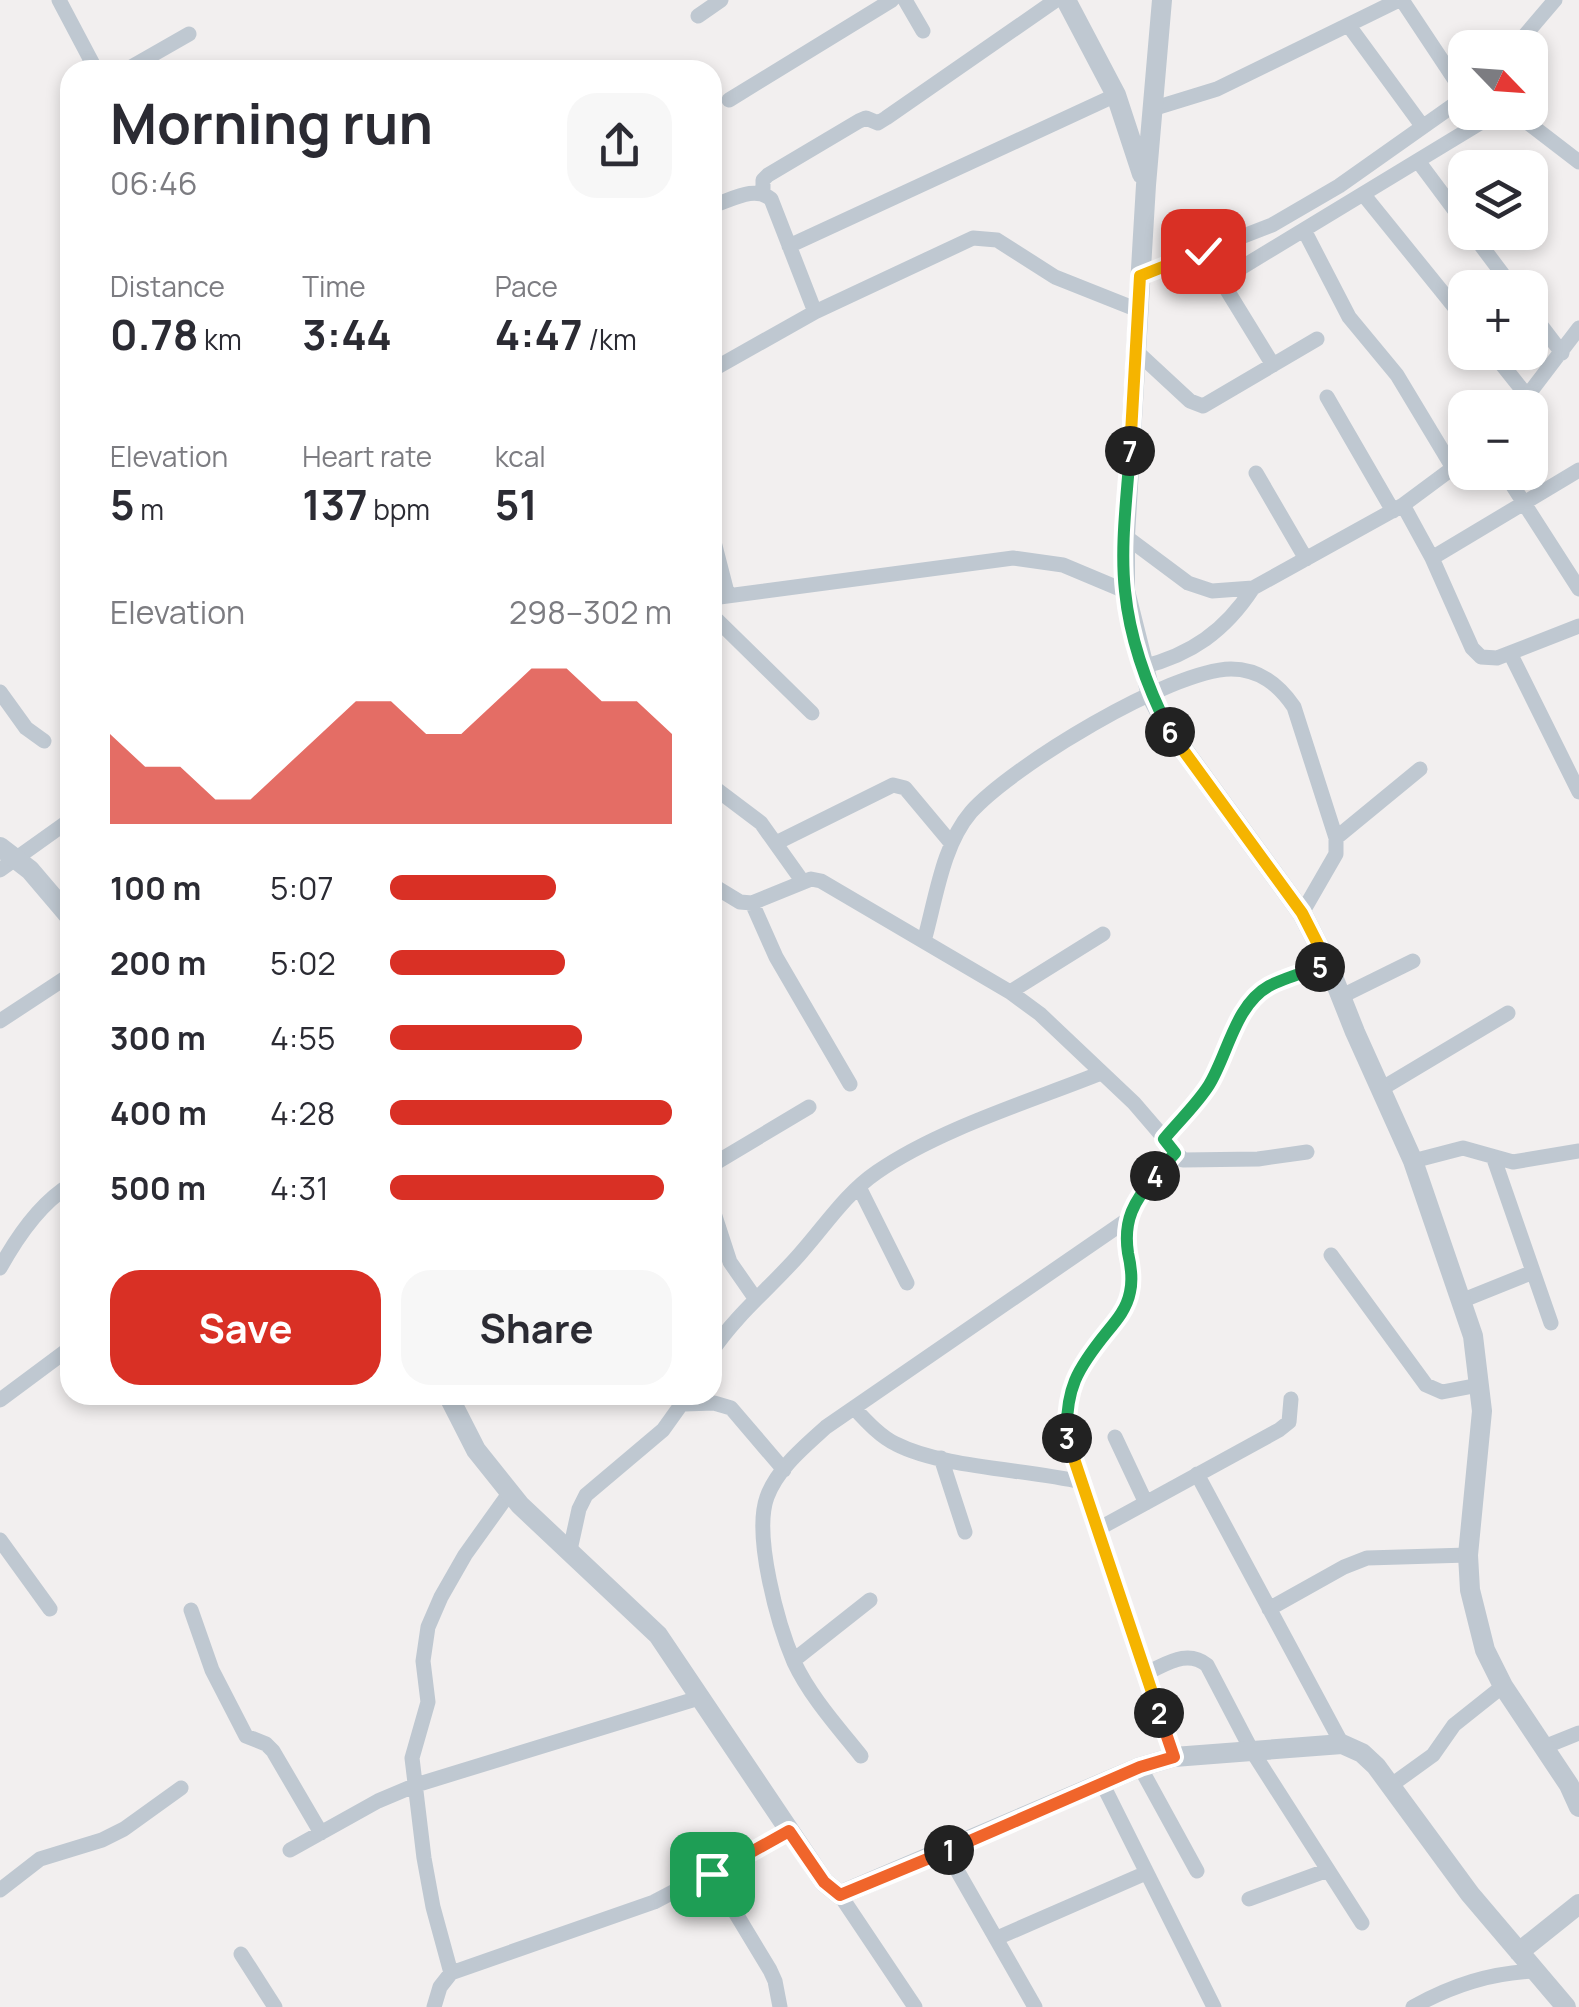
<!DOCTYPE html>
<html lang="en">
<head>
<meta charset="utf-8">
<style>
  body { margin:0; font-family:Manrope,sans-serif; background:#f7f7f7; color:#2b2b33; height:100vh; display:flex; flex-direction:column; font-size:38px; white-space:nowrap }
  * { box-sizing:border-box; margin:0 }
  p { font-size:32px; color:#7c7c81 }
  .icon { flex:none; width:55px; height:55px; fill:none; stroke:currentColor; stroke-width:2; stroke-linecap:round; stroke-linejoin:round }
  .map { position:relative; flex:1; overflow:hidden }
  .drawer { position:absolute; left:60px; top:60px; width:662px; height:1345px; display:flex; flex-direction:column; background:#fff; border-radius:30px; box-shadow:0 5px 15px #0003 }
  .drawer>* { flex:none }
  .needle { width:65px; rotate:115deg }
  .buttons { position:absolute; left:1448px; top:30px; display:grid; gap:20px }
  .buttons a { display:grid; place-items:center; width:100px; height:100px; border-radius:20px; background:#fff; box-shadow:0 5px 15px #0003; font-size:50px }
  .pin { position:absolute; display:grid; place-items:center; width:85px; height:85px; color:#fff; margin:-42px; border-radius:20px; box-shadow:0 5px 15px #0006 }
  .km { position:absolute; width:50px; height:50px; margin:-25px; border-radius:50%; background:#222; color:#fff; font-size:28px; line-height:50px; text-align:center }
  .round { display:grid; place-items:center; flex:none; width:105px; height:105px; border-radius:30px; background:#f7f7f7 }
  .head { display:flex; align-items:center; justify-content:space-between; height:170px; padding:0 50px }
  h1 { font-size:55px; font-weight:700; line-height:75px }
  .stats { display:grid; grid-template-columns:repeat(3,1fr); gap:15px; height:170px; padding:10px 50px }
  .stats div { display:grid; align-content:center }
  .stats b { font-size:42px; font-weight:700 }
  .stats small { font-size:28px; font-weight:400 }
  .stats p { font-size:28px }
  .chart { height:280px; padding:20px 50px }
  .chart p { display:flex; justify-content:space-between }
  .chart svg { width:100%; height:180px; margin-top:10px; fill:#d93025; opacity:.7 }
  .action { display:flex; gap:20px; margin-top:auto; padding:20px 50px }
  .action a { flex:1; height:115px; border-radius:30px; background:#d93025; color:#fff; font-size:40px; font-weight:700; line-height:115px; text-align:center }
  .action a+a { background:#f7f7f7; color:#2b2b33 }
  ul { padding:0 50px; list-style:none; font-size:32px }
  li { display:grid; grid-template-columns:160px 120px 1fr; align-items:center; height:75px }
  li i { height:25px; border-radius:12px; background:#d93025 }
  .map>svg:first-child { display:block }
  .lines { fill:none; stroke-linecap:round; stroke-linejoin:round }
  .minor { stroke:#bfc8d1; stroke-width:15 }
  .tertiary { stroke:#bfc8d1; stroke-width:20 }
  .split-1-casing { stroke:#fff; stroke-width:20 }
  .split-2-casing { stroke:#fff; stroke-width:20 }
  .split-3-casing { stroke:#fff; stroke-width:20 }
  .split-4-casing { stroke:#fff; stroke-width:20 }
  .split-5-casing { stroke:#fff; stroke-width:20 }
  .split-6-casing { stroke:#fff; stroke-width:20 }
  .split-7-casing { stroke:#fff; stroke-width:20 }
  .split-8-casing { stroke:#fff; stroke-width:20 }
  .split-1 { stroke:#f0652b; stroke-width:12 }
  .split-2 { stroke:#f0652b; stroke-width:12 }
  .split-3 { stroke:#f5b400; stroke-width:12 }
  .split-4 { stroke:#22a559; stroke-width:12 }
  .split-5 { stroke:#22a559; stroke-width:12 }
  .split-6 { stroke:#f5b400; stroke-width:12 }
  .split-7 { stroke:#22a559; stroke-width:12 }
  .split-8 { stroke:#f5b400; stroke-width:12 }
</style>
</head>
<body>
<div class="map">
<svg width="1579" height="2007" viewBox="0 0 1579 2007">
  <rect width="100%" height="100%" fill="#f2efef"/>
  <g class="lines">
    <!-- minor -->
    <path class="minor" d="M59,0l37,70
      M905,0l18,31
      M1402,0l63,95
      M698,16l23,-16
      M1349,26l74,101
      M1514,48l41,-48
      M126,70l63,-36
      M729,100l163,-100
      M1152,109l65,-20 182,-89
      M1514,112l65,50
      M1418,161l47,63
      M763,193v-13l5,-5 91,-54 7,-3 12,5 8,-5 170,-118
      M1363,194l102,126
      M712,206c20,-6 42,-21 59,-7l44,113
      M1304,230l45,87 48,58 56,93
      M1471,232l42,56
      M789,246l327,-151
      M1203,251l70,114
      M1140,276l132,-51 67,-39 126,-89
      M1221,280l277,-168
      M1530,311l32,42
      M1136,351l54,50 13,5 114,-67
      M1492,352l36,45
      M712,370l103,-58 158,-74 24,2 58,37 83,33
      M1327,397l66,114
      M1518,408l61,-80
      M1504,472l75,117
      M1256,473l50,86
      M1403,505l29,53 40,90 9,9 16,1 82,-32
      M712,534l16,62
      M1125,536l63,47 24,8 41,-3 150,-83 62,-46
      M1432,558l147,-88
      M712,598l301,-40 50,7 62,26
      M712,615l100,98
      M1510,653l69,139
      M1142,667c49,-12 83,-36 111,-79
      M0,692l26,36 18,13
      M712,786l49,37 42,59
      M1336,838l84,-69
      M776,843l117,-58 12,3 46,55
      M0,870l70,-50
      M712,885l28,17 12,1 59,-24 10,2 189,111 30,22 94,89 49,57 75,-1 49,-7
      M752,903l24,54 74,127
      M924,941c12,-42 18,-95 47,-129 41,-46 199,-142 260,-143 29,0 48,16 63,38l42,131v16l-34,59
      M1010,992l93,-58
      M1340,997l73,-36
      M0,1021l70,-46
      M1381,1089l127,-76
      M1164,1139c20,-24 43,-47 57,-75 12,-23 16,-50 36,-69 18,-17 48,-22 71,-31
      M1494,1159l57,164
      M1413,1161l50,-13 50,14 66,-11
      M712,1165l97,-58
      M859,1187l48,96
      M712,1207l18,55 25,36
      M1331,1255l95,130 16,7 37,-7
      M0,1268c17,-31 39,-64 70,-83
      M1461,1301l72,-29
      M712,1351c25,-37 58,-63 87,-96 26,-29 46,-61 78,-83 62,-43 154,-71 224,-99
      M0,1400l70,-52
      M684,1404l30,-1 17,5 53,62
      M855,1409c12,13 26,28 41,35 47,24 130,25 185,38
      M1115,1437l31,66
      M941,1458l24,74
      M1197,1474l145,270
      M1098,1529l181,-99 10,-8 2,-23
      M0,1540l50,69
      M570,1550l9,-41 7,-14 77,-65 25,-35
      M1269,1609l75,-42 23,-9 101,-3
      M191,1610l21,60 34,66 20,8 7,7 48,82
      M794,1660l76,-60
      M1146,1673c21,-9 41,-24 61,-8l45,86 110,172
      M1544,1747l35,-14
      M861,1756c-24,-30 -51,-60 -67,-94 -16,-37 -41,-127 -27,-165 10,-28 37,-50 59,-70l301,-207
      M1174,1757l-107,-314c-2,-48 5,-69 36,-106 9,-12 20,-24 25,-38 7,-18 1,-36 -1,-54 -5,-39 24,-64 48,-92
      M1140,1767l57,104
      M1102,1783l112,224
      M1390,1786l43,-31 21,-30 49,-39
      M290,1850l88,-49 38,-16 286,-88
      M946,1851l89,156
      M712,1874l58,96 5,11 5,26
      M0,1890l40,-31 62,-19 22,-11 57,-41
      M840,1895l75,112
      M1249,1899l79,-29
      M997,1938l149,-65
      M241,1954l34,53
      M451,1973l-18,-66 -9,-49 -12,-100 16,-56 -5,-41 5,-34 13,-30 24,-42 45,-63
      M434,2007l6,-20 11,-14 203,-71 135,-71
      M1413,2007c40,-22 77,-34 122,-36"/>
    <!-- tertiary -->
    <path class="tertiary" d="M1066,0l50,95 26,79
      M1162,0l-16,185 -21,351v55l26,104 20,38 131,180 26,51 27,68 58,129 60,175 9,75 -14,144 2,35 15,60 18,36 66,99 10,22
      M0,847l30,23 40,47
      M448,1395l28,55 44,55 138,130 166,247 16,13 300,-128 34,-10 168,-13 20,9 14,13 94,128 96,113
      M1519,1952l60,-48"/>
  </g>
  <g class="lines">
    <!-- split-1 casing -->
    <g class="split-1-casing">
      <path id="split-1" d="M712,1874l77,-43 35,51 16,13 109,-45"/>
    </g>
    <!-- split-2 casing -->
    <g class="split-2-casing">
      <path id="split-2" d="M949,1850l191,-83 34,-10 -15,-44"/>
    </g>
    <!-- split-3 casing -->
    <g class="split-3-casing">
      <path id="split-3" d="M1067,1438l92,275"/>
    </g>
    <!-- split-4 casing -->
    <g class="split-4-casing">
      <path id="split-4" d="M1067,1438c-2,-49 10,-69 40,-106 10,-12 20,-24 23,-40 3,-13 1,-26 -2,-39 -5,-33 6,-52 27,-77"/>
    </g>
    <!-- split-5 casing -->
    <g class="split-5-casing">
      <path id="split-5" d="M1155,1176l20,-23 -11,-14c15,-18 33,-35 45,-54 19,-31 26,-80 60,-99 15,-8 34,-13 51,-19"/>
    </g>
    <!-- split-6 casing -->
    <g class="split-6-casing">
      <path id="split-6" d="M1170,732l132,181 26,51 -8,3"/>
    </g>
    <!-- split-7 casing -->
    <g class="split-7-casing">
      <path id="split-7" d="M1130,451c-3,46 -10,94 -5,140 5,50 23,98 45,141"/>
    </g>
    <!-- split-8 casing -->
    <g class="split-8-casing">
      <path id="split-8" d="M1130,451l10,-175 63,-25"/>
    </g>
    <!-- split-1 -->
    <use href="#split-1" class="split-1"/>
    <!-- split-2 -->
    <use href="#split-2" class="split-2"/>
    <!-- split-3 -->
    <use href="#split-3" class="split-3"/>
    <!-- split-4 -->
    <use href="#split-4" class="split-4"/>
    <!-- split-5 -->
    <use href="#split-5" class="split-5"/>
    <!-- split-6 -->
    <use href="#split-6" class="split-6"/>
    <!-- split-7 -->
    <use href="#split-7" class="split-7"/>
    <!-- split-8 -->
    <use href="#split-8" class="split-8"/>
  </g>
</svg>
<div class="buttons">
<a><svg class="needle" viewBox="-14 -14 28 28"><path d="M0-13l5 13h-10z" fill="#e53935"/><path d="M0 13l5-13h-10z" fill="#7c7c81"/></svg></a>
<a><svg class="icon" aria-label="layers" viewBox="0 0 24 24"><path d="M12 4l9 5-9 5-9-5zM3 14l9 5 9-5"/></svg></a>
<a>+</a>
<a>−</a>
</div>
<div class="pin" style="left:712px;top:1874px;background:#1e9e55"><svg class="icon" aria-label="arrive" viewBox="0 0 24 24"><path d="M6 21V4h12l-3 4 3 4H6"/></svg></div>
<div class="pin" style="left:1203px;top:251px;background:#d93025"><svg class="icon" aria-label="check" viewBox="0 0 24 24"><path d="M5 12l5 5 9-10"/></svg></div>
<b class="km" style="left:949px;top:1850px">1</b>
<b class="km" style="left:1159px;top:1713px">2</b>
<b class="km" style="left:1067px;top:1438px">3</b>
<b class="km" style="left:1155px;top:1176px">4</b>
<b class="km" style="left:1320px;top:967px">5</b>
<b class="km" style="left:1170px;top:732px">6</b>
<b class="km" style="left:1130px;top:451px">7</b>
<section class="drawer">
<div class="head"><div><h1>Morning run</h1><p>06:46</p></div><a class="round"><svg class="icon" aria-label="share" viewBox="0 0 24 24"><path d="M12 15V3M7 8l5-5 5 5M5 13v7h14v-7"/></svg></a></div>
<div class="stats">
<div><p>Distance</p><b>0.78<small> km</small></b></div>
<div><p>Time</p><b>3:44</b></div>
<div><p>Pace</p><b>4:47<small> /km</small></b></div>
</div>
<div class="stats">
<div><p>Elevation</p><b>5<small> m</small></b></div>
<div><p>Heart rate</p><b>137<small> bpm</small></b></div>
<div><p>kcal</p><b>51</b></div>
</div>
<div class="chart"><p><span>Elevation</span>298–302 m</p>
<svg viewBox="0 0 160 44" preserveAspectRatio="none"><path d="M0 44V22L10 30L20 30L30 38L40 38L50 30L60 22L70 14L80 14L90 22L100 22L110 14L120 6L130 6L140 14L150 14L160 22V44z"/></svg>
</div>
<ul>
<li><b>100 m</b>5:07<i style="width:59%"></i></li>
<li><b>200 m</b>5:02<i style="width:62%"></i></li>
<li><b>300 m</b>4:55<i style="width:68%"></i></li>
<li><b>400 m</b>4:28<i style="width:100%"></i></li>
<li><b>500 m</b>4:31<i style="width:97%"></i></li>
</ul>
<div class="action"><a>Save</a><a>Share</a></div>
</section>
</div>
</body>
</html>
